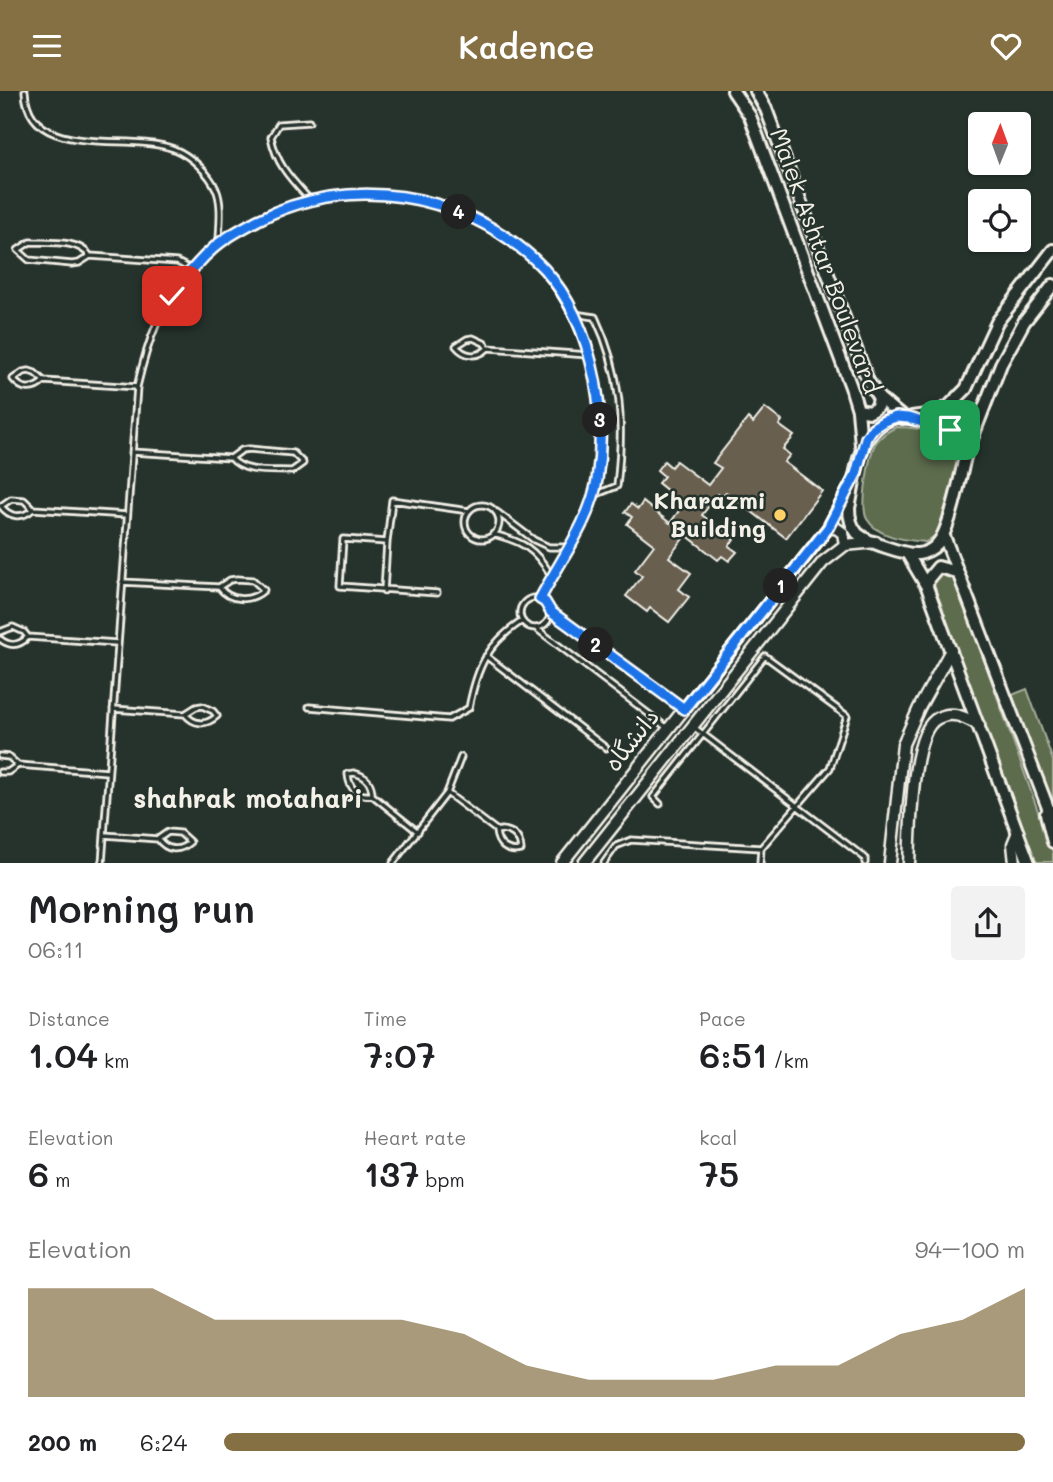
<!DOCTYPE html>
<html lang="en">
<head>
<meta charset="utf-8">
<style>
  body { margin:0; font-family:Mali,"Playpen Sans Arabic",sans-serif; background:#f2f2f2; color:#202124; height:100vh; display:flex; flex-direction:column; font-size:26px; white-space:nowrap }
  * { box-sizing:border-box; margin:0 }
  p { font-size:23px; color:#757577 }
  .icon { flex:none; width:38px; height:38px; fill:none; stroke:currentColor; stroke-width:2; stroke-linecap:round; stroke-linejoin:round }
  .map { position:relative; height:772px; overflow:hidden }
  .drawer { display:flex; flex-direction:column; background:#fff; flex:1 }
  .drawer>* { flex:none }
  .needle { width:46px; rotate:1deg }
  .tools { position:absolute; left:968px; top:21px; display:grid; gap:14px }
  .tools a { display:grid; place-items:center; width:63px; height:63px; border-radius:7px; background:#fff; box-shadow:0 2px 5px #0004; font-size:35px }
  .pin { position:absolute; display:grid; place-items:center; width:60px; height:60px; color:#fff; margin:-30px; border-radius:14px; box-shadow:0 4px 10px #0006 }
  .km { position:absolute; width:35px; height:35px; margin:-18px; border-radius:50%; background:#222; color:#fff; font-size:19px; line-height:35px; text-align:center }
  .round { display:grid; place-items:center; flex:none; width:74px; height:74px; border-radius:7px; background:#f2f2f2 }
  .summary { display:flex; align-items:center; justify-content:space-between; height:119px; padding:0 28px }
  h1 { font-size:38px; font-weight:600; line-height:52px }
  .figures { display:grid; grid-template-columns:repeat(3,1fr); gap:10px; height:119px; padding:7px 28px }
  .figures div { display:grid; align-content:center }
  .figures b { font-size:35px; font-weight:600 }
  .figures small { font-size:19px; font-weight:400 }
  .figures p { font-size:19px }
  .chart { height:196px; padding:14px 28px }
  .chart p { display:flex; justify-content:space-between }
  .chart svg { width:100%; height:126px; margin-top:7px; fill:#847042; opacity:.7 }
  ul { padding:0 28px; list-style:none; font-size:23px }
  li { display:grid; grid-template-columns:112px 84px 1fr; align-items:center; height:52px }
  li i { height:18px; border-radius:9px; background:#847042 }
  header { display:flex; justify-content:space-between; align-items:center; height:91px; padding:0 28px; background:#847042; color:#fff; font-size:32px; font-weight:600 }
  .map>svg:first-child { display:block }
  .green { fill:#5d6c4e; stroke:#a8ae9b; stroke-width:2 }
  .building { fill:#675e50; stroke:#f4f1e8; stroke-width:2 }
  .lines { fill:none; stroke-linecap:round; stroke-linejoin:round }
  .lane-casing { stroke:#f4f1e8; stroke-width:9 }
  .secondary-casing { stroke:#f4f1e8; stroke-width:15 }
  .primary-casing { stroke:#f4f1e8; stroke-width:16 }
  .lane { stroke:#26332d; stroke-width:3.5 }
  .secondary { stroke:#26332d; stroke-width:10 }
  .primary { stroke:#26332d; stroke-width:10 }
  .route-casing { stroke:#fff; stroke-width:14 }
  .route { stroke:#1a73e8; stroke-width:9 }
  .poi-dot { fill:#ffd166; stroke:#26332d; stroke-width:2.5 }
  .labels { text-anchor:middle; stroke-width:5; stroke-linejoin:round; paint-order:stroke }
  .street-label { font-size:24px; fill:#f4f1e8; stroke:#26332d }
  .poi-label { font-size:24px; font-weight:bold; fill:#f4f1e8; stroke:#26332d; text-anchor:end }
  .neighbourhood-label { font-size:26px; font-weight:bold; fill:#f4f1e8; stroke:#26332d }
</style>
</head>
<body>
<header><svg class="icon" aria-label="menu" viewBox="0 0 24 24"><path d="M4 6h16M4 12h16M4 18h16"/></svg>Kadence<svg class="icon" aria-label="heart" viewBox="0 0 24 24"><path d="M12 20l-8-8c-3-5 5-10 8-4 3-6 11-1 8 4z"/></svg></header>
<div class="map">
<svg width="1053" height="772" viewBox="0 0 1053 772">
  <rect width="100%" height="100%" fill="#26332d"/>
  <filter id="ink" filterUnits="userSpaceOnUse"><feTurbulence type="fractalNoise" baseFrequency=".0143" numOctaves="2"/><feDisplacementMap in="SourceGraphic" scale="14" xChannelSelector="R" yChannelSelector="G"/><feConvolveMatrix kernelMatrix="1 2 1 2 8 2 1 2 1" color-interpolation-filters="sRGB"/></filter>
  <g filter="url(#ink)">
    <!-- green -->
    <path class="green" d="M896,336c23,0 57,6 65,30l-24,77 -11,8c-19,-2 -48,-4 -59,-23 -7,-11 2,-63 8,-75 5,-8 13,-13 21,-17z
      M939,479l15,6 99,277v9h-20l-104,-276z
      M1027,598l26,72v44l-41,-110z"/>
    <!-- building -->
    <path class="building" d="M765,317l17,13 -3,4 15,11 -11,13 7,6 -6,7 38,29 -36,47 -60,-46 -4,4 -4,-2 -16,21 32,25 -5,6 8,6 -8,9 -7,-5 -4,4 -32,-25 -17,22 22,16 -12,16 10,8 -20,25 -19,-14 -3,4 -21,-16 16,-20 -7,-6 19,-25 -27,-21 5,-7 -7,-5 6,-8 7,5 5,-7 27,21 14,-19 -26,-21 6,-7 -7,-6 7,-9 7,6 5,-6 32,24 13,-17 -8,-5 35,-45 5,5z"/>
    <g class="lines">
      <!-- lane casing -->
      <g class="lane-casing">
        <path id="lane" d="M25,0c3,71 104,40 149,58 17,7 35,24 42,40 7,16 3,38 3,54
          M309,31l-30,2 -8,13c6,29 20,42 39,63
          M30,151c19,1 48,-3 60,14l-11,7 -7,1 -43,-4 -11,-10z
          M90,165l87,6 14,7
          M574,223l21,3c27,57 29,107 22,169l-25,10
          M473,247l11,5 4,5c-10,10 -23,9 -32,-2l11,-7z
          M488,257l101,7
          M29,280l6,2 9,8c-10,10 -22,10 -31,-2l10,-7z
          M44,290l93,6
          M249,358l44,4 10,10 -11,8c-20,-1 -48,3 -61,-13l11,-8z
          M132,361l99,6
          M11,408l13,1 9,9c-11,10 -23,9 -32,-3z
          M465 431a17 17 0 1 1 34 0a17 17 0 1 1-34 0Z
          M33,418l94,6
          M497,421l37,28 15,7h19
          M493,443c31,8 42,15 58,41
          M237,488l16,1 11,10c-13,12 -34,12 -45,-3l11,-7z
          M122,491l97,5
          M384,500l3,-49
          M437,502l-97,-7 3,-47 44,3 5,-42 77,11
          M520 522a15 15 0 1 1 30 0a15 15 0 1 1-30 0Z
          M550,521l132,96
          M537,538l129,98
          M0,541l13,-5 11,5 4,5c-9,9 -18,10 -28,2
          M28,546l89,6
          M486,565l120,92
          M202,615l11,5 4,5c-11,10 -23,9 -32,-2l11,-7z
          M309,616l140,12 20,-11c8,-41 18,-64 53,-87
          M113,618l72,5
          M695,637l170,130v5
          M0,665l9,1 9,8 -10,7h-8
          M18,674l90,7
          M354,682c12,3 18,9 18,22 -14,2 -23,-6 -24,-21z
          M447,702l49,37
          M372,704l46,37
          M502,739c12,1 18,8 19,20 -14,3 -24,-5 -25,-19z
          M168,741l12,1 10,9c-11,10 -23,9 -32,-3z
          M104,744l54,4
          M102,772l35,-476c10,-43 24,-86 55,-119 79,-84 205,-97 302,-37 14,9 31,19 42,31 22,24 37,52 49,82 16,42 23,96 11,141 -11,41 -37,77 -56,114
          M393,772l54,-70 14,-36
          M604,772l12,-17 15,-6 130,8 69,-80 17,-52 -82,-60 -112,141 7,7
          M760,772l1,-15"/>
      </g>
      <!-- secondary casing -->
      <g class="secondary-casing">
        <path id="secondary" d="M828,437h8l7,5 2,12
          M562,772l266,-335 25,-47
          M584,772l239,-301 22,-17 31,-3
          M890,772l13,-119 16,-36 32,-58
          M909,772c2,-31 1,-132 29,-145 15,-8 28,0 41,7
          M1015,772l-2,-19 5,-12"/>
      </g>
      <!-- primary casing -->
      <g class="primary-casing">
        <path id="primary" d="M733,0l17,25 101,271 7,23 3,35
          M756,0l10,18 102,272 11,17 24,20
          M957,306v14l4,9 8,1 11,-3
          M858,319l12,2 7,-5 2,-9
          M896,326c26,1 67,8 69,40 -5,20 -15,74 -28,87 -4,5 -12,9 -19,10 -12,1 -52,-12 -61,-21 -6,-7 -8,-16 -8,-25 8,-36 7,-78 47,-91z
          M912,326l22,-3 14,-7 18,-18 31,-67 56,-72
          M966,363l35,-90 23,-42 29,-37
          M944,445l109,285
          M907,462l20,34 102,276
          M927,496l1,-8 10,-12 18,5
          M1046,723l7,28"/>
      </g>
      <!-- lane -->
      <use href="#lane" class="lane"/>
      <!-- secondary -->
      <use href="#secondary" class="secondary"/>
      <!-- primary -->
      <use href="#primary" class="primary"/>
    </g>
  </g>
  <g class="lines" filter="url(#ink)">
    <!-- route casing -->
    <g class="route-casing">
      <path id="route" d="M172,205c13,-19 27,-36 45,-51 12,-10 28,-18 41,-25 91,-46 201,-29 276,39 57,52 74,148 63,221 -7,42 -38,82 -57,119l5,3 6,10 133,97 144,-181 28,-54 10,-36 7,-10 11,-7 12,-4 12,1 42,12"/>
    </g>
    <!-- route -->
    <use href="#route" class="route"/>
  </g>
  <!-- markers -->
  <circle class="poi-dot" cx="780" cy="424" r="7"/>
  <g class="labels">
    <!-- street labels -->
    <g class="street-label">
      <text transform="translate(825 170) rotate(70)" y="8">Malek Ashtar Boulevard</text>
      <text transform="translate(632 649) rotate(-52)" y="8">دانشگاه</text>
    </g>
    <!-- poi labels -->
    <g class="poi-label">
      <text x="766" y="418">Kharazmi<tspan x="766" dy="28">Building</tspan></text>
    </g>
    <!-- neighbourhood labels -->
    <g class="neighbourhood-label">
      <text x="248" y="717">shahrak motahari</text>
    </g>
  </g>
</svg>
<div class="tools">
<a><svg class="needle" viewBox="-14 -14 28 28"><path d="M0-13l5 13h-10z" fill="#e53935"/><path d="M0 13l5-13h-10z" fill="#757577"/></svg></a>
<a><svg class="icon" aria-label="locate" viewBox="0 0 24 24"><circle cx="12" cy="12" r="6"/><path d="M12 2v4M12 18v4M2 12h4M18 12h4"/></svg></a>
</div>
<div class="pin" style="left:950px;top:339px;background:#1e9e55"><svg class="icon" aria-label="arrive" viewBox="0 0 24 24"><path d="M6 21V4h12l-3 4 3 4H6"/></svg></div>
<div class="pin" style="left:172px;top:205px;background:#d93025"><svg class="icon" aria-label="check" viewBox="0 0 24 24"><path d="M5 12l5 5 9-10"/></svg></div>
<b class="km" style="left:781px;top:495px">1</b>
<b class="km" style="left:596px;top:554px">2</b>
<b class="km" style="left:600px;top:329px">3</b>
<b class="km" style="left:459px;top:121px">4</b>
</div>
<section class="drawer">
<div class="summary"><div><h1>Morning run</h1><p>06:11</p></div><a class="round"><svg class="icon" aria-label="share" viewBox="0 0 24 24"><path d="M12 15V3M7 8l5-5 5 5M5 13v7h14v-7"/></svg></a></div>
<div class="figures">
<div><p>Distance</p><b>1.04<small> km</small></b></div>
<div><p>Time</p><b>7:07</b></div>
<div><p>Pace</p><b>6:51<small> /km</small></b></div>
</div>
<div class="figures">
<div><p>Elevation</p><b>6<small> m</small></b></div>
<div><p>Heart rate</p><b>137<small> bpm</small></b></div>
<div><p>kcal</p><b>75</b></div>
</div>
<div class="chart"><p><span>Elevation</span>94–100 m</p>
<svg viewBox="0 0 160 44" preserveAspectRatio="none"><path d="M0 44V6L10 6L20 6L30 17L40 17L50 17L60 17L70 22L80 33L90 38L100 38L110 38L120 33L130 33L140 22L150 17L160 6V44z"/></svg>
</div>
<ul>
<li><b>200 m</b>6:24<i style="width:100%"></i></li>
</ul>
</section>
</body>
</html>
